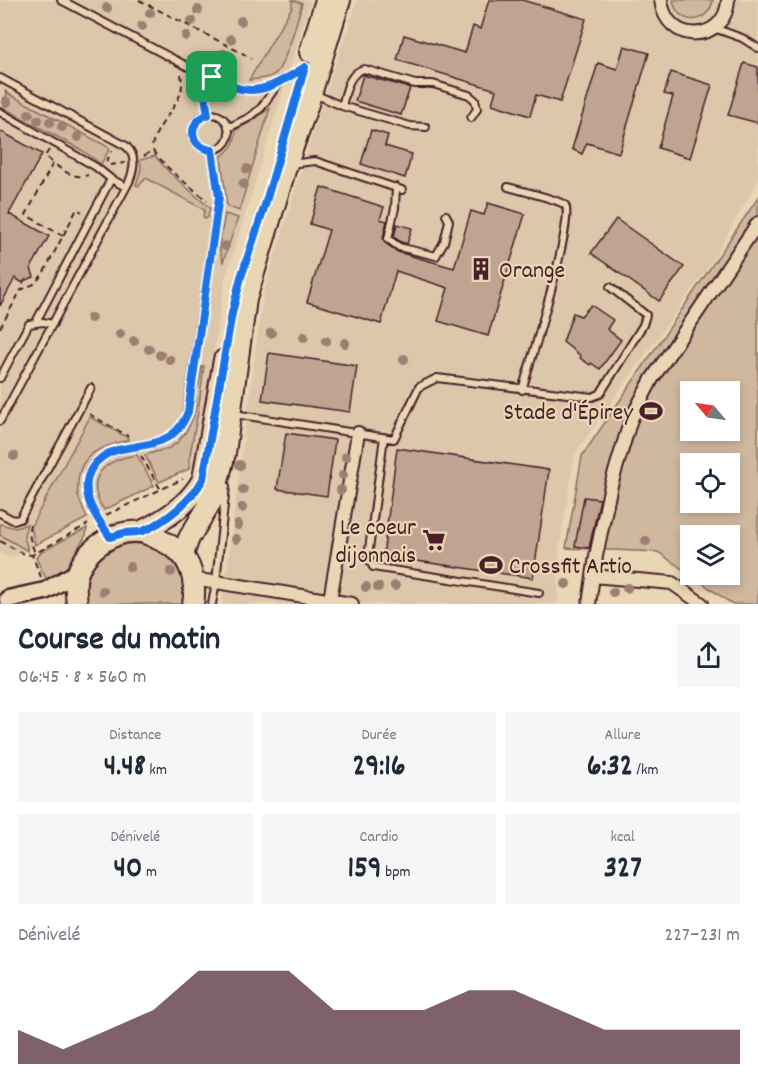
<!DOCTYPE html>
<html lang="fr">
<head>
<meta charset="utf-8">
<style>
  body { margin:0; font-family:Dekko,sans-serif; background:#f6f6f7; color:#1f2937; height:100vh; display:flex; flex-direction:column; font-size:22px; white-space:nowrap }
  * { box-sizing:border-box; margin:0 }
  p { font-size:20px; color:#747a83 }
  .icon { flex:none; width:33px; height:33px; fill:none; stroke:currentColor; stroke-width:2; stroke-linecap:round; stroke-linejoin:round }
  .map { position:relative; height:604px; overflow:hidden }
  .details { display:flex; flex-direction:column; background:#fff; flex:1 }
  .details>* { flex:none }
  .needle { width:39px; rotate:299deg }
  .tools { position:absolute; left:680px; top:381px; display:grid; gap:12px }
  .tools a { display:grid; place-items:center; width:60px; height:60px; border-radius:0px; background:#fff; box-shadow:0 3px 9px #0003; font-size:30px }
  .pin { position:absolute; display:grid; place-items:center; width:51px; height:51px; color:#fff; margin:-26px; border-radius:12px; box-shadow:0 3px 9px #0006 }
  .round { display:grid; place-items:center; flex:none; width:63px; height:63px; border-radius:0px; background:#f6f6f7 }
  .head { display:flex; align-items:center; justify-content:space-between; height:102px; padding:0 18px }
  h1 { font-size:33px; font-weight:700; line-height:45px }
  .stats { display:grid; grid-template-columns:repeat(3,1fr); gap:9px; height:102px; padding:6px 18px }
  .stats div { display:grid; align-content:center; border-radius:0px; background:#f6f6f7; text-align:center }
  .stats b { font-size:30px; font-weight:700 }
  .stats small { font-size:16px; font-weight:400 }
  .stats p { font-size:16px }
  .chart { height:168px; padding:12px 18px }
  .chart p { display:flex; justify-content:space-between }
  .chart svg { width:100%; height:108px; margin-top:6px; fill:#4a1f2b; opacity:.7 }
  .map>svg:first-child { display:block }
  .built { fill:#dcc7aa }
  .green { fill:#cfb89e; stroke:#8c6c64; stroke-width:1.5; fill-rule:evenodd }
  .building { fill:#bfa591; stroke:#4a1f2b; stroke-width:1.5 }
  .lines { fill:none; stroke-linecap:round; stroke-linejoin:round }
  .lane-casing { stroke:#4a1f2b; stroke-width:10 }
  .street-casing { stroke:#4a1f2b; stroke-width:16 }
  .secondary-casing { stroke:#4a1f2b; stroke-width:21 }
  .primary-casing { stroke:#4a1f2b; stroke-width:24 }
  .path { stroke:#4a1f2b; stroke-width:2; stroke-dasharray:6 4.5; stroke-linecap:butt }
  .lane { stroke:#e9d6b4; stroke-width:6 }
  .street { stroke:#e9d6b4; stroke-width:12 }
  .secondary { stroke:#e9d6b4; stroke-width:16 }
  .primary { stroke:#e9d6b4; stroke-width:20 }
  .tree { fill:#9d7e72 }
  .route-casing { stroke:#fff; stroke-width:12 }
  .route { stroke:#1a73e8; stroke-width:8 }
  .labels { text-anchor:middle; stroke-width:4.5; stroke-linejoin:round; paint-order:stroke }
  .poi-label { font-size:24px; fill:#4a1f2b; stroke:#e9d6b4; text-anchor:start }
</style>
</head>
<body>
<div class="map">
<svg width="758" height="604" viewBox="0 0 758 604">
  <rect width="100%" height="100%" fill="#e9d6b4"/>
  <filter id="ink" filterUnits="userSpaceOnUse"><feTurbulence type="fractalNoise" baseFrequency=".0167" numOctaves="2"/><feDisplacementMap in="SourceGraphic" scale="12" xChannelSelector="R" yChannelSelector="G"/><feConvolveMatrix kernelMatrix="1 2 1 2 8 2 1 2 1" color-interpolation-filters="sRGB"/></filter>
  <g filter="url(#ink)">
    <!-- built -->
    <path class="built" d="M0,0h311l-86,280 -29,186 -186,92 -10,-5z
      M357,0h401v181l-47,82 -136,190 -16,97 -1,54h-336l41,-309 55,-179z"/>
    <!-- green -->
    <path class="green" d="M292,0l10,3c-4,15 -16,60 -26,70 -6,6 -19,6 -27,7l43,-73z
      M673,0h40c-5,26 -36,26 -40,0z
      M7,93l103,55 -9,16 -18,-13 -79,-43z
      M270,108l-31,103 -12,-5 -6,-49c11,-10 14,-12 15,-27l18,-10z
      M155,156l14,16 41,36 -2,9 -3,2 -2,-3 2,-6 -59,-32 -7,8 -3,-1 5,-16 -1,-9z
      M758,198v406h-26l-74,-52 -92,-4 16,-92zM690,392h39v38h-39zM690,464h39v38h-39zM690,536h39v38h-39z
      M225,214l13,4 -15,44 -4,-15z
      M202,366h2l-6,46 -9,48v9l-30,13 -14,-27 24,-7 8,-5 10,-13 6,-12 3,-11 -1,-16 4,-8z
      M90,417l38,21v2c-24,6 -48,12 -50,42 0,5 -1,9 0,14 3,8 6,15 9,22l-52,27 -4,-19z
      M137,455l17,31 -50,24c-21,-31 0,-51 33,-55z
      M0,524l16,4 11,-4 -3,12 4,15 -28,-16z
      M87,528l-1,7 -26,43 -12,5 -12,-25 6,-7z
      M125,544c5,0 10,-1 14,0 23,1 43,22 45,45 0,5 -1,10 -1,15h-96c-4,-32 9,-49 38,-60z"/>
    <!-- building -->
    <path class="building" d="M489,0h33l64,19 -26,83 -24,-7 -6,21 -38,-12 4,-14 -99,-30 7,-25 61,18 8,-27 7,3z
      M624,46l25,7 -30,100 -32,-10 -5,11 -10,-5 26,-86 19,6z
      M744,63l14,4v56l-30,-8z
      M671,72l41,13 -22,73 -32,-10 15,-52 -9,-2z
      M363,75l47,13 -9,27 -46,-14z
      M371,130l17,5 -3,11 27,8 -7,24 -44,-14z
      M0,131l42,23 -33,60 40,22 -18,32 3,9 -5,2 -4,1 -2,3 -8,-5 -15,28z
      M321,187l63,20 -4,12 7,2 -4,17 2,5 13,9 56,16 17,-57 13,4 4,-12 37,11 -37,122 -50,-15 10,-33 -52,-17 -15,53 -74,-22 22,-72 -19,-6z
      M616,219l68,48 -25,34 -68,-48z
      M397,224l15,4 -5,16 -6,-2 -7,-5z
      M591,305l22,15 -6,9 14,11 -21,29 -9,-6 -1,2 -10,-7 1,-2 -18,-14 10,-29 8,3z
      M269,353l88,13 -7,46 -88,-12z
      M286,433l49,7 -8,56 -50,-7z
      M397,448l152,22 -16,108 -150,-22z
      M584,497l16,2 -11,49 -14,-2z"/>
    <g class="lines">
      <!-- lane casing -->
      <g class="lane-casing">
        <path id="lane" d="M61,0l137,72 4,5 6,38
          M714,28l28,10 16,10
          M199,72c12,4 23,11 35,15 25,10 51,-7 71,-20
          M0,78l126,68c11,10 8,23 3,36l-129,239
          M317,92l2,4 23,10 68,20 16,1
          M342,106c4,-14 6,-33 22,-37l51,15h18l36,11 6,5 2,9 -6,9
          M0,112l96,55 15,12 15,8
          M193 132a18 18 0 1 1 36 0a18 18 0 1 1-36 0Z
          M228,128l22,-11 11,-9 17,-24
          M290,164l25,-3 87,29
          M396,187l-1,21 -7,31 11,8 37,9 8,-14 5,-21 -3,-6
          M508,187c10,3 50,12 57,18 11,11 -36,163 -43,185
          M36,322l75,-143
          M0,378l29,-54 14,-2 10,2
          M234,414l160,25 25,-52 18,-9 155,19 8,-3 43,-69 3,-10 -36,-28
          M384,437l-16,120 5,10 166,26
          M0,513l13,7 7,-1 71,-131
          M109,535c-12,-18 -27,-36 -21,-59 9,-36 65,-23 87,-44 6,-6 10,-13 12,-20l32,-215 -7,-47
          M212,604l4,-22 10,-96"/>
      </g>
      <!-- street casing -->
      <g class="street-casing">
        <path id="street" d="M661,0c5,46 65,43 67,0
          M593,576l79,7 30,21
          M193,580l23,2 136,22
          M330,600l28,-167
          M589,604l7,-48 15,-71 20,-66 21,-40 106,-156"/>
      </g>
      <!-- secondary casing -->
      <g class="secondary-casing">
        <path id="secondary" d="M8,599l37,-8 33,-19"/>
      </g>
      <!-- primary casing -->
      <g class="primary-casing">
        <path id="primary" d="M310,52l16,-52
          M140,532c25,-12 50,-28 63,-53l21,-119
          M183,555l6,-17 25,-41 11,-44 21,-154 41,-135 20,-57 33,-107
          M77,604c-1,-10 -3,-22 1,-32 8,-23 37,-43 61,-40 6,0 12,4 17,6 9,4 21,10 27,18 10,12 13,33 10,48"/>
      </g>
      <!-- path -->
      <path class="path" d="M139,0l105,54 7,5
        M181,74c1,8 2,15 -2,23 -5,13 -31,40 -26,53 1,4 6,8 9,11 13,16 31,26 45,40
        M3,103l3,-12
        M49,150l-4,6 8,7
        M144,156l9,-6
        M106,162l6,-11
        M110,165l15,-2
        M63,236l-37,-21 27,-52c12,9 21,16 35,12
        M0,328l21,-38 13,-6 9,-10 34,-65 5,3
        M89,414l39,22
        M141,456l20,34
        M106,515l77,-36
        M30,525c-3,9 2,19 5,29
        M0,541l24,13 8,1
        M41,577l-9,-22 56,-31"/>
      <!-- lane -->
      <use href="#lane" class="lane"/>
      <!-- street -->
      <use href="#street" class="street"/>
      <!-- secondary -->
      <use href="#secondary" class="secondary"/>
      <!-- primary -->
      <use href="#primary" class="primary"/>
    </g>
    <!-- trees -->
    <g class="tree">
      <circle cx="107" cy="8" r="5"/>
      <circle cx="198" cy="10" r="5"/>
      <circle cx="150" cy="13" r="5"/>
      <circle cx="192" cy="21" r="5"/>
      <circle cx="241" cy="21" r="5"/>
      <circle cx="142" cy="26" r="5"/>
      <circle cx="186" cy="36" r="5"/>
      <circle cx="231" cy="39" r="5"/>
      <circle cx="223" cy="54" r="5"/>
      <circle cx="7" cy="102" r="5"/>
      <circle cx="29" cy="114" r="5"/>
      <circle cx="38" cy="120" r="5"/>
      <circle cx="50" cy="122" r="5"/>
      <circle cx="62" cy="127" r="5"/>
      <circle cx="78" cy="137" r="5"/>
      <circle cx="247" cy="169" r="5"/>
      <circle cx="243" cy="184" r="5"/>
      <circle cx="225" cy="246" r="5"/>
      <circle cx="91" cy="318" r="5"/>
      <circle cx="271" cy="333" r="5"/>
      <circle cx="120" cy="334" r="5"/>
      <circle cx="304" cy="337" r="5"/>
      <circle cx="134" cy="341" r="5"/>
      <circle cx="326" cy="341" r="5"/>
      <circle cx="345" cy="343" r="5"/>
      <circle cx="149" cy="349" r="5"/>
      <circle cx="160" cy="355" r="5"/>
      <circle cx="404" cy="359" r="5"/>
      <circle cx="170" cy="360" r="5"/>
      <circle cx="14" cy="456" r="5"/>
      <circle cx="346" cy="457" r="5"/>
      <circle cx="240" cy="465" r="5"/>
      <circle cx="343" cy="475" r="5"/>
      <circle cx="243" cy="490" r="5"/>
      <circle cx="341" cy="490" r="5"/>
      <circle cx="242" cy="508" r="5"/>
      <circle cx="238" cy="525" r="5"/>
      <circle cx="236" cy="539" r="5"/>
      <circle cx="646" cy="541" r="5"/>
      <circle cx="130" cy="567" r="5"/>
      <circle cx="171" cy="572" r="5"/>
      <circle cx="566" cy="584" r="5"/>
      <circle cx="395" cy="586" r="5"/>
      <circle cx="366" cy="587" r="5"/>
      <circle cx="378" cy="587" r="5"/>
      <circle cx="627" cy="588" r="5"/>
      <circle cx="103" cy="591" r="5"/>
      <circle cx="613" cy="592" r="5"/>
    </g>
  </g>
  <g class="lines" filter="url(#ink)">
    <!-- route casing -->
    <g class="route-casing">
      <path id="route" d="M305,67l-40,138 -24,72 -9,36 -29,166c-11,21 -38,43 -60,52 -6,2 -13,1 -19,2 -5,1 -9,3 -14,4 -7,-11 -17,-23 -21,-36 -8,-25 5,-44 28,-51 17,-4 45,-5 58,-18 6,-5 10,-13 13,-20l31,-215 -7,-47c-23,-2 -26,-29 -4,-35l-6,-38 -4,-5c13,4 24,10 36,15 25,10 51,-7 71,-20z"/>
    </g>
    <!-- route -->
    <use href="#route" class="route"/>
  </g>
  <!-- icons -->
  <defs>
    <g id="building-bare" transform="scale(1.8)"><path d="M-4-6H4V6H1V3H-1V6H-4ZM-2.5-4.3h1.7v1.8h-1.7ZM.8-4.3h1.7v1.8H.8ZM-2.5-1h1.7V.8h-1.7ZM.8-1h1.7V.8H.8Z" fill="#4a1f2b" stroke="#e9d6b4" stroke-width="2.5" paint-order="stroke"/></g>
    <g id="stadium-bare" transform="scale(1.8)"><path d="M0-5a6.5 5 0 1 0 0 10a6.5 5 0 1 0 0-10ZM-3.5-1.8h7v3.6h-7Z" fill="#4a1f2b" stroke="#e9d6b4" stroke-width="2.5" paint-order="stroke"/></g>
    <g id="supermarket-bare" transform="scale(1.8)"><path d="M-6-5.5h2.5l.6 2H6L4.5 2H-2.5L-4.4-4H-6ZM-1.5 3.2a1.3 1.3 0 1 0 .1 0ZM3 3.2a1.3 1.3 0 1 0 .1 0Z" fill="#4a1f2b" stroke="#e9d6b4" stroke-width="2.5" paint-order="stroke"/></g>
  </defs>
  <g fill-rule="evenodd">
    <use href="#building-bare" x="481" y="269"/>
    <use href="#stadium-bare" x="651" y="411"/>
    <use href="#supermarket-bare" x="434" y="540"/>
    <use href="#stadium-bare" x="491" y="565"/>
  </g>
  <g class="labels">
    <!-- poi labels -->
    <g class="poi-label">
      <text x="499" y="277">Orange</text>
      <text x="633" y="419" text-anchor="end">Stade d'Épirey</text>
      <text x="416" y="534" text-anchor="end">Le coeur<tspan x="416" dy="28">dijonnais</tspan></text>
      <text x="509" y="573">Crossfit Artio</text>
    </g>
  </g>
</svg>
<div class="tools">
<a><svg class="needle" viewBox="-14 -14 28 28"><path d="M0-13l5 13h-10z" fill="#e53935"/><path d="M0 13l5-13h-10z" fill="#747a83"/></svg></a>
<a><svg class="icon" aria-label="locate" viewBox="0 0 24 24"><circle cx="12" cy="12" r="6"/><path d="M12 2v4M12 18v4M2 12h4M18 12h4"/></svg></a>
<a><svg class="icon" aria-label="layers" viewBox="0 0 24 24"><path d="M12 4l9 5-9 5-9-5zM3 14l9 5 9-5"/></svg></a>
</div>
<div class="pin" style="left:212px;top:77px;background:#1e9e55"><svg class="icon" aria-label="arrive" viewBox="0 0 24 24"><path d="M6 21V4h12l-3 4 3 4H6"/></svg></div>
</div>
<section class="details">
<div class="head"><div><h1>Course du matin</h1><p>06:45 · 8 × 560 m</p></div><a class="round"><svg class="icon" aria-label="share" viewBox="0 0 24 24"><path d="M12 15V3M7 8l5-5 5 5M5 13v7h14v-7"/></svg></a></div>
<div class="stats">
<div><p>Distance</p><b>4.48<small> km</small></b></div>
<div><p>Durée</p><b>29:16</b></div>
<div><p>Allure</p><b>6:32<small> /km</small></b></div>
</div>
<div class="stats">
<div><p>Dénivelé</p><b>40<small> m</small></b></div>
<div><p>Cardio</p><b>159<small> bpm</small></b></div>
<div><p>kcal</p><b>327</b></div>
</div>
<div class="chart"><p><span>Dénivelé</span>227–231 m</p>
<svg viewBox="0 0 160 44" preserveAspectRatio="none"><path d="M0 44V30L10 38L20 30L30 22L40 6L50 6L60 6L70 22L80 22L90 22L100 14L110 14L120 22L130 30L140 30L150 30L160 30V44z"/></svg>
</div>
</section>
</body>
</html>
